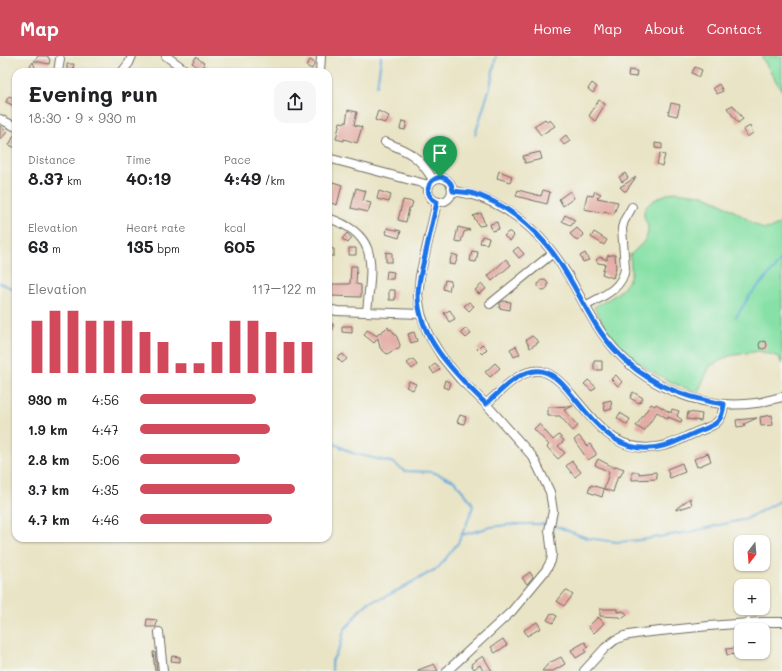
<!DOCTYPE html>
<html lang="en">
<head>
<meta charset="utf-8">
<style>
  body { margin:0; font-family:Mali,sans-serif; background:#f6f6f6; color:#202124; height:100vh; display:flex; flex-direction:column; font-size:15px; white-space:nowrap }
  * { box-sizing:border-box; margin:0 }
  p { font-size:13px; color:#757577 }
  .icon { flex:none; width:22px; height:22px; fill:none; stroke:currentColor; stroke-width:2; stroke-linecap:round; stroke-linejoin:round }
  .map { position:relative; flex:1; overflow:hidden }
  .side { position:absolute; left:12px; top:12px; width:320px; height:474px; display:flex; flex-direction:column; background:#fff; border-radius:12px; box-shadow:0 1px 3px #0004 }
  .side>* { flex:none }
  .needle { width:26px; rotate:196deg }
  .fabs { position:absolute; left:734px; top:479px; display:grid; gap:8px }
  .fabs a { display:grid; place-items:center; width:36px; height:36px; border-radius:8px; background:#fff; box-shadow:0 1px 3px #0004; font-size:20px }
  .pin { position:absolute; display:grid; place-items:center; width:34px; height:34px; color:#fff; margin:-41px -17px; border-radius:50% 50% 50% 0; rotate:-45deg; box-shadow:0 0 4px #0007 }
  .pin .icon { rotate:45deg }
  .round { display:grid; place-items:center; flex:none; width:42px; height:42px; border-radius:12px; background:#f6f6f6 }
  .summary { display:flex; align-items:center; justify-content:space-between; height:68px; padding:0 16px }
  h1 { font-size:22px; font-weight:700; line-height:30px }
  .stats { display:grid; grid-template-columns:repeat(3,1fr); gap:6px; height:68px; padding:4px 16px }
  .stats div { display:grid; align-content:center }
  .stats b { font-size:17px; font-weight:700 }
  .stats small { font-size:11px; font-weight:400 }
  .stats p { font-size:11px }
  .chart { height:112px; padding:8px 16px }
  .chart p { display:flex; justify-content:space-between }
  .chart svg { width:100%; height:72px; margin-top:4px; stroke:#d1495b; stroke-width:6 }
  ul { padding:0 16px; list-style:none; font-size:13px }
  li { display:grid; grid-template-columns:64px 48px 1fr; align-items:center; height:30px }
  li i { height:10px; border-radius:5px; background:#d1495b }
  header { display:flex; align-items:center; gap:24px; box-sizing:border-box; height:56px; padding:0 20px; background:#d1495b; color:#fff }
  header strong { font-size:19px }
  nav { display:flex; gap:22px; margin-inline-start:auto; font-size:14px }
  .map>svg:first-child { display:block }
  .green { fill:#87e1a6; stroke:#598668 }
  .lines { fill:none; stroke-linecap:round; stroke-linejoin:round }
  .stream { stroke:#64aada; stroke-width:2 }
  .building { fill:#e4aca5 }
  .minor-casing { stroke:#6e6c61; stroke-width:10 }
  .minor { stroke:#fff; stroke-width:8 }
  .route-casing { stroke:#fff; stroke-width:8 }
  .route { stroke:#1a73e8; stroke-width:5 }
</style>
</head>
<body>
<header>
<strong>Map</strong>
<nav><a>Home</a><a>Map</a><a>About</a><a>Contact</a></nav>
</header>
<div class="map">
<svg width="782" height="615" viewBox="0 0 782 615">
  <rect width="100%" height="100%" fill="#f6f6f2"/>
  <filter id="ink" filterUnits="userSpaceOnUse"><feTurbulence type="fractalNoise" baseFrequency=".025" numOctaves="2"/><feDisplacementMap in="SourceGraphic" scale="8" xChannelSelector="R" yChannelSelector="G"/><feConvolveMatrix kernelMatrix="1 2 1 2 8 2 1 2 1" color-interpolation-filters="sRGB"/></filter>
  <filter id="wash" filterUnits="userSpaceOnUse"><feTurbulence type="fractalNoise" baseFrequency=".012" numOctaves="4" result="noise"/><feDisplacementMap in="SourceGraphic" scale="16" xChannelSelector="R" yChannelSelector="G"/><feGaussianBlur stdDeviation="0.9" result="paint"/><feColorMatrix in="noise" values="0 0 0 0 0 0 0 0 0 0 0 0 0 0 0 0 0 1.4 0 .05"/><feComposite in="paint" operator="in"/></filter>
  <g filter="url(#wash)">
    <rect width="100%" height="100%" fill="#e9e4c5"/>
    <!-- green -->
    <path class="green" d="M761,0h21v35z
      M674,136l29,3 18,8 42,26c8,0 14,-2 19,-8v144l-3,-8 -20,-6 -30,5 -19,10 -12,26c-47,-14 -81,-40 -104,-85 13,-7 33,-16 37,-33 1,-5 -1,-13 -1,-19 7,-7 18,-14 18,-25 1,-5 -4,-10 -4,-15 -2,-12 21,-21 30,-23z"/>
    <g class="lines">
      <!-- stream -->
      <path class="stream" d="M377,30l4,-27v-3
        M475,79l15,-48 6,-31
        M0,227l16,7
        M736,261l14,-22 25,-27 7,-10
        M328,384l24,13 42,10 10,8 28,1 11,4 11,5 17,20 2,5 -6,17 -9,20 -20,25 -53,29 -16,5 -11,10 -5,8 -9,10 -4,17 -8,14v10
        M553,469l34,13 30,4 23,-2 49,-8 57,-13 36,-19
        M462,479l29,-8 23,-3h35"/>
    </g>
    <g id="blocks">
      <!-- building -->
      <path class="building" d="M38,0h10v2l2,1 -1,5 -15,-3z
        M196,1l8,6 -1,2 5,3 -3,4 -13,-9z
        M310,4l5,3 -3,6 -6,-3z
        M33,6l4,10h-11z
        M67,8h7l-1,7h-6z
        M695,11l7,3 -3,7 -7,-4z
        M629,14l8,1 -1,6 -8,-1z
        M592,27l5,4 -4,6 -5,-4z
        M719,28l4,7 -6,3 -4,-6z
        M9,40l7,3v8l-10,-5z
        M599,44l6,4 -10,17 -6,-5z
        M671,47l9,2 -3,11 -9,-2z
        M733,49l10,14 -5,4 -11,-15z
        M348,54l9,2 -3,13 8,2 -5,16 -13,-4v2l-8,-2 4,-17 6,1z
        M378,55l11,5 -2,6 -2,-1v2l-10,-3z
        M545,63l2,3 3,-2 5,6 -14,9 -7,-9z
        M402,65l5,1 -2,8 -5,-1z
        M0,70l7,6 -7,8z
        M750,70l3,7 -6,4 -4,-7z
        M16,76v16l-7,-3z
        M566,79l4,6 -6,4 -4,-5z
        M655,87l7,1v5l-7,-1z
        M540,96l2,7 -17,4 -2,-7z
        M660,97l5,2 -3,11 -5,-2z
        M499,115l13,5 -2,6 -13,-4z
        M625,117l3,5 -6,4 -3,-5z
        M636,121l-10,14h-2l-4,-4z
        M333,126l9,3 -5,20 -9,-3z
        M356,132l10,3 -3,10 8,2 -3,9 -17,-4z
        M518,134l23,6 2,-6 7,2 -3,12 -31,-8z
        M379,135l12,4 -2,7 -12,-3z
        M570,135l4,7 -11,8 -4,-7z
        M595,135l6,3 -4,4 21,4 -4,12 -10,-3v2l-20,-4 3,-14 6,1z
        M403,144l10,2 -2,6h-2l-3,14 -8,-2z
        M481,157l4,12 -6,1 -6,-10z
        M565,159l10,5 -4,6 -9,-5z
        M497,166l2,7 -7,2 -2,-7z
        M458,171l12,3 -6,2 -3,10 -6,-1z
        M387,172l14,3 -2,7 -13,-4z
        M577,172l7,7 -7,6 -7,-7z
        M508,176h2l4,4 -4,5 -6,-5z
        M594,176l13,8 -3,5 -13,-8z
        M347,177l5,5 -4,5 -6,-4z
        M482,180l7,2 -2,6 -7,-1z
        M518,191l6,7 -5,4 -6,-7z
        M328,192l6,1v7h-6z
        M349,192h7v7h-7z
        M472,195l6,1 -2,10 -6,-1z
        M386,196l6,1v9h-6z
        M585,197l4,7 -6,2 -3,-6z
        M452,198l6,2 -3,9 -6,-1z
        M611,199h4l1,13 -3,10 -11,-4 3,-10 -7,-1 -2,-3 4,-3 7,3v-4z
        M506,203l5,6 -19,16 -4,-5z
        M351,210h6l-1,18 5,1v12l-29,-1v-12h18z
        M387,215l7,1 -1,7h-7z
        M538 229a5 5 0 1 1 10 0a5 5 0 1 1-10 0Z
        M445,224l6,1 -2,10 -6,-2z
        M482,228l4,5 -7,5 -4,-4z
        M389,234h6v10h-6z
        M503,245l8,1 -1,8 -11,-2 1,-5z
        M469,246l5,4 -5,5 -5,-5z
        M450,254l5,9 -6,3 -5,-9z
        M328,267l5,1v6h-5z
        M342,270h10v7l-10,-1z
        M388,271l1,3 2,-1 6,8 3,8 -1,4 -5,1 -7,4 -7,-6 -2,-10 -4,5 -10,-8 3,-5 10,6v-1z
        M466,272l5,6 -5,4 -5,-5z
        M414,276l3,9 -6,2 -3,-9z
        M532,280l7,6 -9,6 -4,-8z
        M759 289a4 4 0 1 1 8 0a4 4 0 1 1-8 0Z
        M482,288l5,5 -5,5 -5,-5z
        M516,290l4,8 -6,3 -4,-8z
        M343,298l4,5 -5,4 -5,-5z
        M413,303l4,6 -5,4 -5,-6z
        M594,305h8v9h-8z
        M495,307l5,5 -10,9 -5,-5z
        M435,308l5,5 -6,5 -4,-6z
        M616,319l6,7 -4,4 -7,-7z
        M445,324l6,3 -2,6 -6,-2z
        M588,324l8,7 -4,4 -8,-7z
        M409,325l7,3 -3,6 -7,-3z
        M633,336l10,6 -4,5 -9,-5z
        M611,344l1,9 -7,2 -2,-9z
        M651,348l4,2 1,-2 15,9 1,-4 7,2 -2,5 5,4 -1,2 -13,-5v2l-11,-7 -13,19 -8,-5z
        M573,350l-9,4 14,16 -5,5 -13,-15h-12v-9z
        M688,356l14,2 -1,7 -14,-2z
        M620,357l10,6 -3,6 -10,-7z
        M460,359l6,2 -2,7 -7,-2z
        M772,359l1,10 -12,1 -1,-9z
        M757,362l-13,6 1,2 -8,1 -1,-7z
        M539,368l14,16 6,-5 5,6 -6,5 7,7 -7,6 -11,-12 2,-2 -15,-16z
        M579,380l8,10 3,-2 6,9v2l-8,5 -14,-20z
        M708,397l3,8 -14,6 -3,-8z
        M598,403l17,9 1,-2 8,3 -4,8 -2,-1 -5,16 -9,-3 5,-17 -14,-7z
        M572,405l9,11 -6,5 -9,-11z
        M682,407l3,9 -15,6 -3,-9z
        M632,416h7v2l17,-2 1,7 -25,1z
        M591,429l13,4 -2,8 -14,-5z
        M690,442l2,7 -16,5v-1z
        M530,516l3,5 -6,7 -5,-6z
        M566,534l7,5 -9,11 -7,-5z
        M600,553h17v3l6,-1 3,2 1,2 -4,3 -4,-1 -19,-1z
        M551,557l6,3 -4,7 -6,-3z
        M598,561l6,6 -10,10 -6,-6z
        M147,563l10,1 -1,7h-10z
        M537,566l4,6 -14,8 -3,-6z
        M503,583l4,6 -12,8 -4,-6z
        M585,586l3,5 -3,2 1,3 -10,6 -5,-8z
        M736,592l1,6 -10,1 -1,-6z
        M153,596h2l2,19h-2z
        M172,600l8,1v5l-9,-1z
        M483,600l9,15h-9l-3,-6 -6,4 -3,-5z
        M561,601l4,7 -12,7h-11l7,-8z
        M434,608l4,7h-20v-1z"/>
    </g>
  </g>
  <g filter="url(#ink)">
    <use href="#blocks" fill-opacity="0" stroke="#6e6c61" stroke-width="1"/>
    <g class="lines">
      <!-- minor casing -->
      <g class="minor-casing">
        <path id="minor" d="M166,0l22,16
          M58,16l2,-13
          M122,16l7,-9 3,-7
          M320,16l1,-16
          M0,63l16,8
          M385,86c25,10 34,14 48,38
          M328,102l101,27
          M428 134a12 12 0 1 1 24 0a12 12 0 1 1-24 0Z
          M453,135c52,7 88,40 115,84 13,22 23,45 39,65 34,45 93,71 149,63 8,-1 17,-4 26,-6
          M437,146l-17,74 -2,20 3,18 7,20 14,23 18,22 26,25 47,53 17,35 3,19 -4,19 3,24 -1,7 -5,9 -34,41 -65,60
          M328,162c53,17 43,48 39,94
          M490,248l63,-51
          M585,250c16,-9 38,-17 40,-38l-3,-40 2,-7 8,-14
          M328,253l9,2 84,3
          M486,348c15,-13 34,-36 55,-33 13,3 23,14 31,24 27,32 48,63 95,50 10,-3 20,-9 30,-13 17,-7 25,-8 27,-28
          M159,576l4,39
          M584,615l21,-23 10,-8 9,-4 17,-3 68,-7 53,-4h20"/>
      </g>
      <!-- minor -->
      <use href="#minor" class="minor"/>
    </g>
  </g>
  <g class="lines" filter="url(#ink)">
    <!-- route casing -->
    <g class="route-casing">
      <path id="route" d="M440,121c8,1 12,6 13,14 6,1 12,1 18,2 42,12 76,46 97,83 15,25 27,53 47,74 29,32 67,48 109,54 -2,20 -10,21 -27,28 -10,4 -20,10 -30,13 -48,14 -70,-20 -97,-52 -7,-9 -17,-20 -29,-22 -21,-3 -40,20 -55,33 -29,-29 -68,-65 -68,-109 0,-13 4,-27 7,-39 4,-18 8,-36 12,-54 -13,-6 -11,-22 3,-25z"/>
    </g>
    <!-- route -->
    <use href="#route" class="route"/>
  </g>
</svg>
<div class="fabs">
<a><svg class="needle" viewBox="-14 -14 28 28"><path d="M0-13l5 13h-10z" fill="#e53935"/><path d="M0 13l5-13h-10z" fill="#757577"/></svg></a>
<a>+</a>
<a>−</a>
</div>
<div class="pin" style="left:440px;top:121px;background:#1e9e55"><svg class="icon" aria-label="arrive" viewBox="0 0 24 24"><path d="M6 21V4h12l-3 4 3 4H6"/></svg></div>
<section class="side">
<div class="summary"><div><h1>Evening run</h1><p>18:30 · 9 × 930 m</p></div><a class="round"><svg class="icon" aria-label="share" viewBox="0 0 24 24"><path d="M12 15V3M7 8l5-5 5 5M5 13v7h14v-7"/></svg></a></div>
<div class="stats">
<div><p>Distance</p><b>8.37<small> km</small></b></div>
<div><p>Time</p><b>40:19</b></div>
<div><p>Pace</p><b>4:49<small> /km</small></b></div>
</div>
<div class="stats">
<div><p>Elevation</p><b>63<small> m</small></b></div>
<div><p>Heart rate</p><b>135<small> bpm</small></b></div>
<div><p>kcal</p><b>605</b></div>
</div>
<div class="chart"><p><span>Elevation</span>117–122 m</p>
<svg viewBox="0 0 160 44" preserveAspectRatio="none"><path d="M5 44V12M15 44V6M25 44V6M35 44V12M45 44V12M55 44V12M65 44V19M75 44V25M85 44V38M95 44V38M105 44V25M115 44V12M125 44V12M135 44V19M145 44V25M155 44V25"/></svg>
</div>
<ul>
<li><b>930 m</b>4:56<i style="width:66%"></i></li>
<li><b>1.9 km</b>4:47<i style="width:74%"></i></li>
<li><b>2.8 km</b>5:06<i style="width:57%"></i></li>
<li><b>3.7 km</b>4:35<i style="width:88%"></i></li>
<li><b>4.7 km</b>4:46<i style="width:75%"></i></li>
</ul>
</section>
</div>
</body>
</html>
